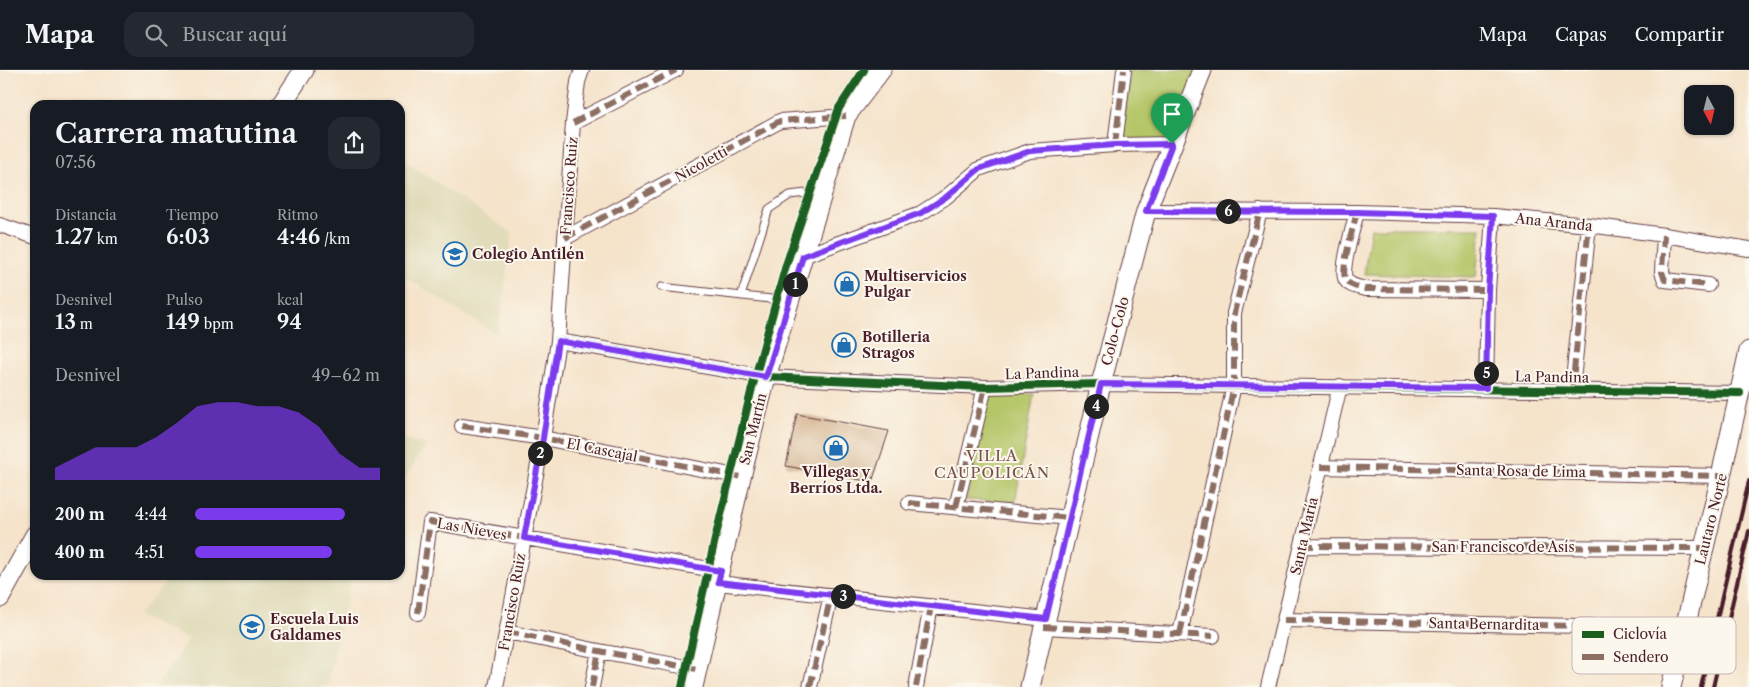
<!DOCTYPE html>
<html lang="es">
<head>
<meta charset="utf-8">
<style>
  body { margin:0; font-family:"Libre Caslon Text",serif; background:#242831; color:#f1f3f6; height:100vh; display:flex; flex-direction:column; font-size:19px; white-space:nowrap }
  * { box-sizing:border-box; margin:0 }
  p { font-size:16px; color:#9ea1a6 }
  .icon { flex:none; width:28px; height:28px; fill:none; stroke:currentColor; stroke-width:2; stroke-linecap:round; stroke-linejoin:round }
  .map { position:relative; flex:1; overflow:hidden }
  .details { position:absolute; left:30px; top:30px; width:375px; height:480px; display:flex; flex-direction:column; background:#171b24; border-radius:15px; box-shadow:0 1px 4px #0004 }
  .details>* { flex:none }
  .needle { width:32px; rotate:173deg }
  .buttons { position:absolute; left:1684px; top:15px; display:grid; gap:10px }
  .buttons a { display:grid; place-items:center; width:50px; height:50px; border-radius:10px; background:#171b24; box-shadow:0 1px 4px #0004; font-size:25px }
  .pin { position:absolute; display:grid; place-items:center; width:42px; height:42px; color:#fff; margin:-51px -21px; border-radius:50% 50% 50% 0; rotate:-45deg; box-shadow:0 0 5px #0007 }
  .pin .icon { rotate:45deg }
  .km { position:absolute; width:25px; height:25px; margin:-12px; border-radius:50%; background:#222; color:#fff; font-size:14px; line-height:25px; text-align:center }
  .round { display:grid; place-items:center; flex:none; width:52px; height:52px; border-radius:15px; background:#242831 }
  .head { display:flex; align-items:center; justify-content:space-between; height:85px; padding:0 25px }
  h1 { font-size:28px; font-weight:600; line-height:38px }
  .stats { display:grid; grid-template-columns:repeat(3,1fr); gap:8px; height:85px; padding:5px 25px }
  .stats div { display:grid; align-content:center }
  .stats b { font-size:21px; font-weight:600 }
  .stats small { font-size:14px; font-weight:400 }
  .stats p { font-size:14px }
  .chart { height:140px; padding:10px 25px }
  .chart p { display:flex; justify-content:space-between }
  .chart svg { width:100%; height:90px; margin-top:5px; fill:#7c3aed; opacity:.7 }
  ul { padding:0 25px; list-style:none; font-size:16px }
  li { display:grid; grid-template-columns:80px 60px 1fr; align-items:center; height:38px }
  li i { height:12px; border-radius:6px; background:#7c3aed }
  header { display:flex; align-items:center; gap:30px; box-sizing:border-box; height:70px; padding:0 25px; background:#171b24; border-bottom:1px solid #363941 }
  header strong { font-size:24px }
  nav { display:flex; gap:28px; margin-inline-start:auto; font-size:18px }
  .search { width:350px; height:45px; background:#242831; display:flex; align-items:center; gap:12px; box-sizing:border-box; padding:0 18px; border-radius:15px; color:#9ea1a6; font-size:19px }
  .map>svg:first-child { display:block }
  .built { fill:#e1dcba }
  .green { fill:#b5c669; stroke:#80724a }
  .building { fill:#d1af8a }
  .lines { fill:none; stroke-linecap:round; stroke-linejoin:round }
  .lane-casing { stroke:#643c43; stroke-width:9 }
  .street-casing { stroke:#643c43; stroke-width:16 }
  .secondary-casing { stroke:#643c43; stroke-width:21 }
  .lane { stroke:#fff; stroke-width:7 }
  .street { stroke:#fff; stroke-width:14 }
  .secondary { stroke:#fff; stroke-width:19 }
  .rail { stroke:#4a1f2b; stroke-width:4 }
  .quiet { stroke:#8d6e63; stroke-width:6; stroke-dasharray:12 6; stroke-linecap:butt }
  .cycleway-casing { stroke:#fbf7ec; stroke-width:11 }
  .cycleway { stroke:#1b5e20; stroke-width:8 }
  .route-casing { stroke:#fff; stroke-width:10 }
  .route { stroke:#7c3aed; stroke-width:6 }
  .labels { text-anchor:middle; stroke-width:4; stroke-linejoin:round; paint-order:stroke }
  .street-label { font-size:14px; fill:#4a1f2b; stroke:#fbf7ec }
  .poi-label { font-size:14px; font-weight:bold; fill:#4a1f2b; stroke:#fbf7ec; text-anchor:start }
  .neighbourhood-label { font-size:15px; letter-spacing:1px; fill:#79514c; stroke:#fbf7ec }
  .key { fill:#fbf7ec; stroke:#c6b6b2; stroke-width:1 }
  .key-label { font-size:14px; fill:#4a1f2b }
</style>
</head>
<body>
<header>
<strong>Mapa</strong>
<div class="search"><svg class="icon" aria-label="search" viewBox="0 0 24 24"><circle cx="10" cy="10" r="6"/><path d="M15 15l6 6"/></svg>Buscar aquí</div>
<nav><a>Mapa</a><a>Capas</a><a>Compartir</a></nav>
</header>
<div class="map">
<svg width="1749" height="617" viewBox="0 0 1749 617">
  <rect width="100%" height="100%" fill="#fbf7ec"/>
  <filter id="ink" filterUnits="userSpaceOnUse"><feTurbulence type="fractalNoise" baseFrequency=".02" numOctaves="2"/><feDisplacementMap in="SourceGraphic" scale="10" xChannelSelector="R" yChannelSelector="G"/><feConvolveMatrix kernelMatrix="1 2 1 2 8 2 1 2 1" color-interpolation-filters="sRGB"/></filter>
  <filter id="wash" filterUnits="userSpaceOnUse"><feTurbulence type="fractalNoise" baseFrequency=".0096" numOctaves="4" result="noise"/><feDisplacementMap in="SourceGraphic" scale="20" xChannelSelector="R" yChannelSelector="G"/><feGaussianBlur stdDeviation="1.12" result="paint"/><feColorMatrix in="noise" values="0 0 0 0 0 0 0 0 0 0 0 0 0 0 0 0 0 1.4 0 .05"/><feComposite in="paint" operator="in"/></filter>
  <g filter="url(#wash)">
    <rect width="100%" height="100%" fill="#f5e3ca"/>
    <!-- built -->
    <path class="built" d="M400,88l112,75 -14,102 -98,-61z
      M400,370l26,5 -26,41z
      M165,505h187l-25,112h-171l33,-48 -52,-23 33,-38z"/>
    <!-- green -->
    <path class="green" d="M1130,0h79l-36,70 -53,3z
      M1371,158h110l-5,49 -112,-3z
      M1034,324l-19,108 -49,-2 22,-105z"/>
    <g id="blocks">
      <!-- building -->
      <path class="building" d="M797,344l92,17 -17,51 -86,-16z"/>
    </g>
  </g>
  <g filter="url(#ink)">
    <use href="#blocks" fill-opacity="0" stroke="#643c43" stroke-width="1"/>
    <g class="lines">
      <!-- lane casing -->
      <g class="lane-casing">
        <path id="lane" d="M661,217l128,14
          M741,226l28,-87 21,-14 31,-4"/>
      </g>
      <!-- street casing -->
      <g class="street-casing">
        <path id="street" d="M573,53l103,-53
          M1115,75l9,-75
          M1146,141l211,1 136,4 96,9 75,10 85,14
          M1357,142c-3,12 -16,56 -12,66 3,8 13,9 20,11l123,1
          M0,155l35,12
          M1664,165l-2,37 3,8 43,5
          M565,168l215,-117 66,-5
          M803,186l118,-43 25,-16 33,-28 51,-18 85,-6 57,-1
          M558,271l208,36 219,10 116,-3 639,9
          M1486,318l2,-98 5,-74
          M1572,320l17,-165
          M462,356l81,12 198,39
          M1320,397l401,9
          M909,433l161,15
          M956,437l29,-120
          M1302,476l402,2
          M718,513l328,36
          M418,543l12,-91 291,49
          M1284,550l401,8
          M1044,557l169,9
          M507,562l92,19 98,18
          M1180,564l54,-249v-72l26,-102
          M496,617l47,-249 15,-97 15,-218 5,-41 4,-12
          M592,617l7,-36
          M810,617l21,-92
          M916,617l15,-81
          M1268,617l72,-301"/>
      </g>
      <!-- secondary casing -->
      <g class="secondary-casing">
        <path id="secondary" d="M281,35l23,-35
          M0,528l35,-63
          M693,617l48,-210 25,-100 80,-261 35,-46
          M1030,617l71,-303 45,-173 56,-141
          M1671,617l50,-211 28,-125"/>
      </g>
      <!-- lane -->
      <use href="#lane" class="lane"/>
      <!-- street -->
      <use href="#street" class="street"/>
      <!-- secondary -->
      <use href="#secondary" class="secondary"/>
      <!-- rail -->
      <path class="rail" d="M1701,617l48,-206
        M1713,617l36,-156"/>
      <!-- quiet -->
      <path class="quiet" d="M573,53l103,-53
        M1115,75l9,-75
        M1357,142c-3,12 -16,56 -12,66 3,8 13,9 20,11l123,1
        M1664,165l-2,37 3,8 43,5
        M565,168l215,-117 66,-5
        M1486,318l2,-98 5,-74
        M1572,320l17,-165
        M462,356l81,12 198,39
        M1320,397l401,9
        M909,433l161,15
        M956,437l29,-120
        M1302,476l402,2
        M418,543l12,-91 291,49
        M1284,550l401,8
        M1044,557l169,9
        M507,562l92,19 98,18
        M1180,564l54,-249v-72l26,-102
        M592,617l7,-36
        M810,617l21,-92
        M916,617l15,-81"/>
      <!-- cycleway casing -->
      <g class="cycleway-casing">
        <path id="cycleway" d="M558,271l208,36 219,10 116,-3 639,9
          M682,617l33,-148 36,-147 35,-127 53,-157 25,-38"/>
      </g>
      <!-- cycleway -->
      <use href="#cycleway" class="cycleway"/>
    </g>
  </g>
  <g class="lines" filter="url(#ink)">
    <!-- route casing -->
    <g class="route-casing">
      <path id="route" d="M1172,74l-26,67 211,1 136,4 -5,74 -2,98 -385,-4 -55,235 -328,-37 3,-11 -197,-33 19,-100 15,-97 208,36 37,-121 118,-43 25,-16 33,-28 51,-18 85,-6z"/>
    </g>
    <!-- route -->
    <use href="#route" class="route"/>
  </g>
  <!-- icons -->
  <defs>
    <g id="school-ring" transform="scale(1.25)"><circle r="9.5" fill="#fbf7ec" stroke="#1f6fb2" stroke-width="1.5"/><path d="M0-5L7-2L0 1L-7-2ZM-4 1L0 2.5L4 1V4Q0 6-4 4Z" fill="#1f6fb2"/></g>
    <g id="shop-ring" transform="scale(1.25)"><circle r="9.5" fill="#fbf7ec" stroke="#1f6fb2" stroke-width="1.5"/><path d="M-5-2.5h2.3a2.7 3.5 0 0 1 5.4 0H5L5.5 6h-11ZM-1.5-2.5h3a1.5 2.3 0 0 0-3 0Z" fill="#1f6fb2"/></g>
  </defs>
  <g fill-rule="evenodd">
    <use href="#school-ring" x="455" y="184"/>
    <use href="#shop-ring" x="847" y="214"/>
    <use href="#shop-ring" x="844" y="275"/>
    <use href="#shop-ring" x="836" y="378"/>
    <use href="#school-ring" x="252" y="557"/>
  </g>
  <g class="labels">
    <!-- street labels -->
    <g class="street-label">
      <text transform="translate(701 94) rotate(-29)" y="5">Nicoletti</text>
      <text transform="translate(569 116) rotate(-86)" y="5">Francisco Ruiz</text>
      <text transform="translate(1554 152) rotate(6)" y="5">Ana Aranda</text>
      <text transform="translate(1115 261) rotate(-75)" y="5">Colo-Colo</text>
      <text transform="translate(1042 303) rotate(-2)" y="5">La Pandina</text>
      <text transform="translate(1552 307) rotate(1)" y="5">La Pandina</text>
      <text transform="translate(753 359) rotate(-76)" y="5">San Martín</text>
      <text transform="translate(602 380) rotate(11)" y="5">El Cascajal</text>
      <text transform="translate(1521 401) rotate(1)" y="5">Santa Rosa de Lima</text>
      <text transform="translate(1711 449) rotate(-76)" y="5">Lautaro Norte</text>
      <text transform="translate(472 459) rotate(10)" y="5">Las Nieves</text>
      <text transform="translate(1304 466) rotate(-77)" y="5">Santa María</text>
      <text x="1503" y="482">San Francisco de Asís</text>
      <text transform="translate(512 532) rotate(-80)" y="5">Francisco Ruiz</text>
      <text transform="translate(1484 554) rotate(1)" y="5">Santa Bernardita</text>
    </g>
    <!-- poi labels -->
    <g class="poi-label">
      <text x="472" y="189">Colegio Antilén</text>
      <text x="864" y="211">Multiservicios<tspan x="864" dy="16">Pulgar</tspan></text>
      <text x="862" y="272">Botilleria<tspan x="862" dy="16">Stragos</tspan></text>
      <text x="836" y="407" text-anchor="middle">Villegas y<tspan x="836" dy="16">Berríos Ltda.</tspan></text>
      <text x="270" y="554">Escuela Luis<tspan x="270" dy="16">Galdames</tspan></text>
    </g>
    <!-- neighbourhood labels -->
    <g class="neighbourhood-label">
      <text x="992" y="391">VILLA<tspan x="992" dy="17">CAUPOLICÁN</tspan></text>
    </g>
  </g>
  <!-- legend -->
  <rect x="1572" y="547" width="164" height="57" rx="8" class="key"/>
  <rect x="1582" y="561" width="22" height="7" fill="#1b5e20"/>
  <rect x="1582" y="584" width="22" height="6" fill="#8d6e63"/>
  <g class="key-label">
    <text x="1613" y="569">Ciclovía</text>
    <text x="1613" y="592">Sendero</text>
  </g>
</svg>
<div class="buttons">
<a><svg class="needle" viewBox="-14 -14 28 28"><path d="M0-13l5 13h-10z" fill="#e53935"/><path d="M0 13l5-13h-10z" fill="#9ea1a6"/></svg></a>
</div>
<div class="pin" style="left:1172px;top:74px;background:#1e9e55"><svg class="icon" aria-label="arrive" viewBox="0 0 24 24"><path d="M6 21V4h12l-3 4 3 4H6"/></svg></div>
<b class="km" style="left:795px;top:214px">1</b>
<b class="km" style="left:540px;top:383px">2</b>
<b class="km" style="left:843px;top:526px">3</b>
<b class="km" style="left:1096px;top:336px">4</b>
<b class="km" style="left:1486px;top:303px">5</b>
<b class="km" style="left:1228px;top:141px">6</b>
<section class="details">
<div class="head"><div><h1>Carrera matutina</h1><p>07:56</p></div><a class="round"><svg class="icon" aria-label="share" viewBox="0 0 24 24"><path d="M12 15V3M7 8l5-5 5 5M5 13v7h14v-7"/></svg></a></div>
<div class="stats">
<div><p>Distancia</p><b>1.27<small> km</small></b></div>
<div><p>Tiempo</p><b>6:03</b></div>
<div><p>Ritmo</p><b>4:46<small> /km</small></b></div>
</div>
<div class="stats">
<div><p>Desnivel</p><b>13<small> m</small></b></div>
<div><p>Pulso</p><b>149<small> bpm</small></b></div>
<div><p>kcal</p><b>94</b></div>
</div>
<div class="chart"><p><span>Desnivel</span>49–62 m</p>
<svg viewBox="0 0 160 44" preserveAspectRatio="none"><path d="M0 44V38L10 33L20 28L30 28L40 28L50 23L60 16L70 8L80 6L90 6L100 8L110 8L120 11L130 18L140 31L150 38L160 38V44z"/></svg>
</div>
<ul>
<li><b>200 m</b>4:44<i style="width:81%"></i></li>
<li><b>400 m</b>4:51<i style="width:74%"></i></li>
</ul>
</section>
</div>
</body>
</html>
